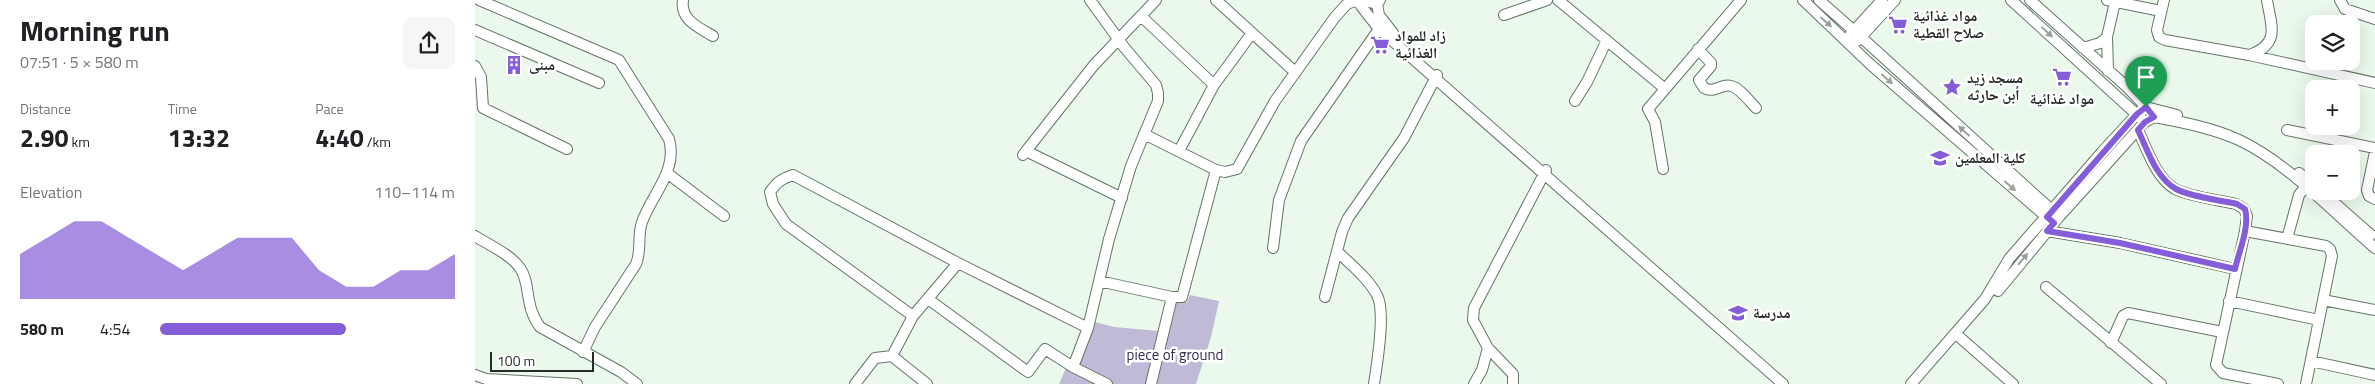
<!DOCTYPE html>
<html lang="en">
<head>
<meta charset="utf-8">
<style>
  body { margin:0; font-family:"Titillium Web","Noto Naskh Arabic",sans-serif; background:#f6f6f6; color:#202124; height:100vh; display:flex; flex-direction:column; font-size:19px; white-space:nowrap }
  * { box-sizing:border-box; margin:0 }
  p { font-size:16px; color:#757577 }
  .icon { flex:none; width:28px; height:28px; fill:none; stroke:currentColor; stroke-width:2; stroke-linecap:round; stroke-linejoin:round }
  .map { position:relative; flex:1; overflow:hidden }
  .details { display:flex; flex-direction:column; background:#fff; width:475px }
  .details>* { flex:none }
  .fabs { position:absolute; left:1830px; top:15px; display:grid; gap:10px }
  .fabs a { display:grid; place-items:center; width:55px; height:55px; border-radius:10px; background:#fff; box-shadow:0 5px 20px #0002; font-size:25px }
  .scale { position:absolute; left:15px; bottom:12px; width:104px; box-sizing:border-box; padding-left:5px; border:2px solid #252b26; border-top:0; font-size:14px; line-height:18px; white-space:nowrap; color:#252b26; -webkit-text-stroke:4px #fff; paint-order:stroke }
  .pin { position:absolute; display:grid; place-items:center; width:42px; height:42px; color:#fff; margin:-51px -21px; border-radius:50% 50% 50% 0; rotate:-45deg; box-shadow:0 0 5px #0007 }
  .pin .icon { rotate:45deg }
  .round { display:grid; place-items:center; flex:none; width:52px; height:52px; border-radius:10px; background:#f6f6f6 }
  .headline { display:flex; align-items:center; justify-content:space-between; height:85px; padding:0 20px }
  h1 { font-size:28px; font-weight:700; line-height:38px }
  .stats { display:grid; grid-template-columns:repeat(3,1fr); gap:8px; height:85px; padding:5px 20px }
  .stats div { display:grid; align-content:center }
  .stats b { font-size:25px; font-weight:700 }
  .stats small { font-size:14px; font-weight:400 }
  .stats p { font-size:14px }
  .chart { height:140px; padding:10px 20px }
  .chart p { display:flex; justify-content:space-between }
  .chart svg { width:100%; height:90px; margin-top:5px; fill:#845ed8; opacity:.7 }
  ul { padding:0 20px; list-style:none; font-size:16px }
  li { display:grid; grid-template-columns:80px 60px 1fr; align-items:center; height:38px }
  li i { height:12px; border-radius:6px; background:#845ed8 }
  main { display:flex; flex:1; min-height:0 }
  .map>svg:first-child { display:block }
  .forest { fill:#c0bad7 }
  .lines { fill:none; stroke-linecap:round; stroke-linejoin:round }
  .minor-casing { stroke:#667468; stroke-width:12 }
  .minor { stroke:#fff; stroke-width:10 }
  .oneway { fill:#9da09d }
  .route-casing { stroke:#fff; stroke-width:10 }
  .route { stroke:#845ed8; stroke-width:6 }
  .labels { text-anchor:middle; stroke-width:5; stroke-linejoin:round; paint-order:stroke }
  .poi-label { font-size:15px; font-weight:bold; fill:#252b26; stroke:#fff; text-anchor:start }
  .park-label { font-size:15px; fill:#362b53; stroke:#fff }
</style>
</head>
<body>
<main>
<section class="details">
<div class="headline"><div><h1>Morning run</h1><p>07:51 · 5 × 580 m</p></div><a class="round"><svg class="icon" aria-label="share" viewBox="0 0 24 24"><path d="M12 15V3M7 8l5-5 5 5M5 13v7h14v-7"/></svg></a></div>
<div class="stats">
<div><p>Distance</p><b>2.90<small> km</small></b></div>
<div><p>Time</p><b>13:32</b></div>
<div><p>Pace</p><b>4:40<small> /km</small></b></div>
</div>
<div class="chart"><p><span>Elevation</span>110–114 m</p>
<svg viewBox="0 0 160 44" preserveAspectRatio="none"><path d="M0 44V22L10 14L20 6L30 6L40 14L50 22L60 30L70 22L80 14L90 14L100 14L110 30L120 38L130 38L140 30L150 30L160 22V44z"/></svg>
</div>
<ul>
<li><b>580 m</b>4:54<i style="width:63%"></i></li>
</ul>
</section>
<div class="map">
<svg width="1900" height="384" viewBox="0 0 1900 384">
  <rect width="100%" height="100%" fill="#eaf9ec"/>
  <!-- forest -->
  <path class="forest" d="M715,295l29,6 -8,36 -15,47h-137l21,-48 8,1 4,-5 3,-10 19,5 45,4 17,-32 11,3z"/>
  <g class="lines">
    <!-- minor casing -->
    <g class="minor-casing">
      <path id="minor" d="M4,0l140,60 50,79c9,32 -17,55 -27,83 -5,14 0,28 -6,42l-41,63 -12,25
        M208,0c-3,20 15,27 30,36
        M741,0l79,72
        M886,0v6l18,23 404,355
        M905,0l-3,4 2,11 14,18
        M1083,0l106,88
        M1328,0l68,65 179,155
        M1344,0l42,37 -4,4
        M1420,0l-34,37 196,178
        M1536,0l134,122 9,-5c29,5 59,11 85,23 49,23 95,73 136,108
        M1555,0l97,87 23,24
        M1632,0l54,11
        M1689,0l-7,30 2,7 6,3 84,15 126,28
        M1865,0l5,9 30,10
        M1029,15l43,-15
        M666,16l73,69
        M0,30l124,53
        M1375,35l32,-35
        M1608,48l17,-5 7,-6
        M1223,49l13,14v3l-12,14 5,8c11,6 17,-5 27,-2 9,2 19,16 25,22
        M1775,55c31,-12 21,-29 17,-55
        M0,66l6,11 2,31 84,41
        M1633,71l-1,-34 8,-35
        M1100,101l12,-19 19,-40
        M1671,107l31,8
        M1663,130c9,19 18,48 37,59 16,8 44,11 61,15l8,5 3,7 -2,15 -29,134 7,8 55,11
        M1812,130l88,18
        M669,134l72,36 9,2 12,-3 38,-68 60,-84 12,-13 5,-2 9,-2 16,4
        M551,151l68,-86 62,-65
        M704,151l35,-66 38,-52
        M1900,152l-8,38 2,6 6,3
        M548,155l3,-4 96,47
        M1188,169l-8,-47 -7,-13 93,-109
        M192,173l57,43
        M1824,173l15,12
        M1846,191l50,44
        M1572,231l73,12 115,26
        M1770,231l81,15 4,3 2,7 -26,128
        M0,236c14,9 35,18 45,32 11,15 4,38 20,59l81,45 16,12
        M1812,239l12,-44 10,-13
        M798,248l6,-48 22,-59 78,-112
        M863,252c13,13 30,26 39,43 9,17 0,69 -3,89
        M624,281l73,16h10l34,-127
        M1571,287l115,97
        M1523,291l61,-74 82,-91
        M850,297l17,-65 6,-14 56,-80 33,-63
        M453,299l100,73 17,-23 28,18 34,17
        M1848,300l52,10
        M1754,301l90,19
        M438,316l-127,-92 -13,-20 -3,-12c7,-10 11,-13 23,-17l165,88 130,65
        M1481,334l57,50
        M1636,343l12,-27 5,-3 94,19
        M1013,348l25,26v10
        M417,356l21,-40 45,-53
        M1836,361l64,14
        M598,367l15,-39 21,-89 22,-73 27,-65v-8l-2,-8 -32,-38 -34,-47
        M0,375l11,4 91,5
        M380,384l20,-26 17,-2 35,28
        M676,384l21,-87
        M999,384l8,-14 6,-22 -15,-28 1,-12 72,-138
        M1436,384l74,-85 24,-40 93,-107 35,-38 9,-7"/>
    </g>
    <!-- minor -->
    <use href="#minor" class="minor"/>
  </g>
  <!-- one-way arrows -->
  <defs><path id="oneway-solid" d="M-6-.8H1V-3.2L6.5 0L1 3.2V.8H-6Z" transform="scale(1.25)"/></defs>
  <g class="oneway">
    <use href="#oneway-solid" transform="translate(1351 22) rotate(41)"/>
    <use href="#oneway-solid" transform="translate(1572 32) rotate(42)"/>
    <use href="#oneway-solid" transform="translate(1412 79) rotate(41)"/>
    <use href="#oneway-solid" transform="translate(1489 131) rotate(-138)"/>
    <use href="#oneway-solid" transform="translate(1535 186) rotate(41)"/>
    <use href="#oneway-solid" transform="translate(1548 259) rotate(-50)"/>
  </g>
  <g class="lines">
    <!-- route casing -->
    <g class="route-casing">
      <path id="route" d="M1671,107l8,10 -9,5 -7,8c9,19 18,48 38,59 15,8 43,11 61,15l8,5c5,18 -6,42 -10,60l-115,-26 -73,-12 7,-8 -7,-6 90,-103z"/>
    </g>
    <!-- route -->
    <use href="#route" class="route"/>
  </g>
  <!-- icons -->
  <defs>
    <g id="supermarket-bare" transform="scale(1.5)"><path d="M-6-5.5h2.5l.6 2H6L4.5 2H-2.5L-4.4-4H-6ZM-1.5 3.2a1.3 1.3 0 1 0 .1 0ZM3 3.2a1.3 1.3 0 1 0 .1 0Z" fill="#845ed8" stroke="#fff" stroke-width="2.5" paint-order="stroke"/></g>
    <g id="building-bare" transform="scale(1.5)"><path d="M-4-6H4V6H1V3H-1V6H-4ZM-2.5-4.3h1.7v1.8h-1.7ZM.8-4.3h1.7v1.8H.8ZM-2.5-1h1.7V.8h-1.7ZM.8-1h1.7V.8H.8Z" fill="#845ed8" stroke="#fff" stroke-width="2.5" paint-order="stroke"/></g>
    <g id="sight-bare" transform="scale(1.5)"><path d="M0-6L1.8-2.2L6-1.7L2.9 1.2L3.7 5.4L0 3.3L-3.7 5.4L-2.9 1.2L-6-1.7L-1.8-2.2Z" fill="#845ed8" stroke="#fff" stroke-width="2.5" paint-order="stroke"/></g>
    <g id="school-bare" transform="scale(1.5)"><path d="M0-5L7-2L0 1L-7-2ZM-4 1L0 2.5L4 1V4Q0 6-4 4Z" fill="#845ed8" stroke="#fff" stroke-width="2.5" paint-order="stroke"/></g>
  </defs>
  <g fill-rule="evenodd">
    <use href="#supermarket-bare" x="1423" y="25"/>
    <use href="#supermarket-bare" x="905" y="45"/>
    <use href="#building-bare" x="39" y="65"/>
    <use href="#supermarket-bare" x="1587" y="77"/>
    <use href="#sight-bare" x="1477" y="87"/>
    <use href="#school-bare" x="1465" y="158"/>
    <use href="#school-bare" x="1263" y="313"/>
  </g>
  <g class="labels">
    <!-- poi labels -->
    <g class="poi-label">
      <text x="1438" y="21">مواد غذائية<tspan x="1438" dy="17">صلاح القطية</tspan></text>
      <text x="920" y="41">زاد للمواد<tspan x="920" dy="17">الغذائية</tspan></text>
      <text x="54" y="70">مبنى</text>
      <text x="1492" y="83">مسجد زيد<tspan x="1492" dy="17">أبن حارثه</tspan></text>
      <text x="1587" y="104" text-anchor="middle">مواد غذائية</text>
      <text x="1480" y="163">كلية المعلمين</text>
      <text x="1278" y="318">مدرسة</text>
    </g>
    <!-- park labels -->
    <g class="park-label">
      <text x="700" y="360">piece of ground</text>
    </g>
  </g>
</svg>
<div class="fabs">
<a><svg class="icon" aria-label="layers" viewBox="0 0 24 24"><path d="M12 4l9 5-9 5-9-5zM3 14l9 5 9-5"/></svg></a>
<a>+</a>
<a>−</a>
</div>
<div class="scale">100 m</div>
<div class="pin" style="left:1671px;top:107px;background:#1e9e55"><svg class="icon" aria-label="arrive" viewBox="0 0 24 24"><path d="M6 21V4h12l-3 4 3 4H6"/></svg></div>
</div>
</main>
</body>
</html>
